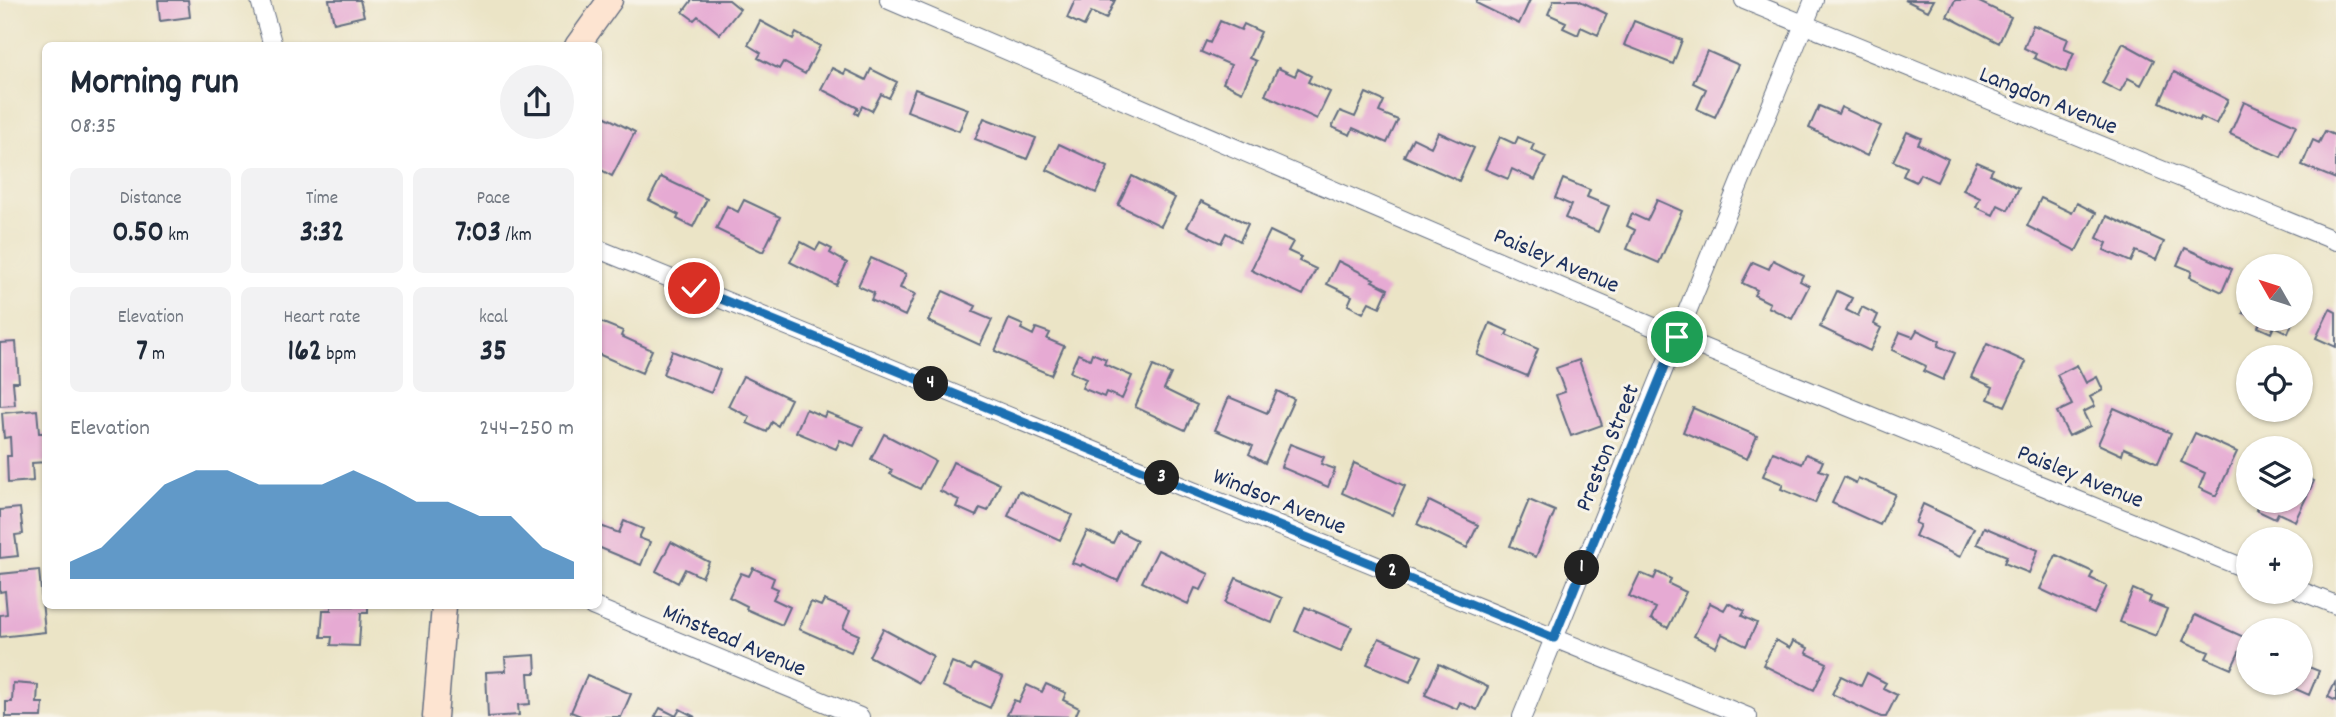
<!DOCTYPE html>
<html lang="en">
<head>
<meta charset="utf-8">
<style>
  body { margin:0; font-family:Dekko,sans-serif; background:#f2f2f3; color:#1f2937; height:100vh; display:flex; flex-direction:column; font-size:26px; white-space:nowrap }
  * { box-sizing:border-box; margin:0 }
  p { font-size:23px; color:#747a83 }
  .icon { flex:none; width:38px; height:38px; fill:none; stroke:currentColor; stroke-width:2; stroke-linecap:round; stroke-linejoin:round }
  .map { position:relative; flex:1; overflow:hidden }
  .drawer { position:absolute; left:42px; top:42px; width:560px; height:567px; display:flex; flex-direction:column; background:#fff; border-radius:10px; box-shadow:0 2px 5px #0004 }
  .drawer>* { flex:none }
  .needle { width:46px; rotate:309deg }
  .fabs { position:absolute; left:2236px; top:254px; display:grid; gap:14px }
  .fabs a { display:grid; place-items:center; width:77px; height:77px; border-radius:50%; background:#fff; box-shadow:0 2px 5px #0004; font-size:35px }
  .pin { position:absolute; display:grid; place-items:center; width:60px; height:60px; color:#fff; margin:-30px; border:4px solid #fff; border-radius:50%; box-shadow:0 2px 7px #0007 }
  .km { position:absolute; width:35px; height:35px; margin:-18px; border-radius:50%; background:#222; color:#fff; font-size:19px; line-height:35px; text-align:center }
  .round { display:grid; place-items:center; flex:none; width:74px; height:74px; border-radius:37px; background:#f2f2f3 }
  .overview { display:flex; align-items:center; justify-content:space-between; height:119px; padding:0 28px }
  h1 { font-size:38px; font-weight:800; line-height:52px }
  .stats { display:grid; grid-template-columns:repeat(3,1fr); gap:10px; height:119px; padding:7px 28px }
  .stats div { display:grid; align-content:center; border-radius:10px; background:#f2f2f3; text-align:center }
  .stats b { font-size:30px; font-weight:800 }
  .stats small { font-size:19px; font-weight:400 }
  .stats p { font-size:19px }
  .chart { height:196px; padding:14px 28px }
  .chart p { display:flex; justify-content:space-between }
  .chart svg { width:100%; height:126px; margin-top:7px; fill:#1f6fb2; opacity:.7 }
  .map>svg:first-child { display:block }
  .building { fill:#e6aad3 }
  .lines { fill:none; stroke-linecap:round; stroke-linejoin:round }
  .street-casing { stroke:#646e82; stroke-width:20 }
  .secondary-casing { stroke:#646e82; stroke-width:27 }
  .street { stroke:#fff; stroke-width:18 }
  .secondary { stroke:#fde4d1; stroke-width:24 }
  .route-casing { stroke:#fff; stroke-width:14 }
  .route { stroke:#1f6fb2; stroke-width:9 }
  .labels { text-anchor:middle; stroke-width:6; stroke-linejoin:round; paint-order:stroke }
  .street-label { font-size:24px; fill:#1b2f5e; stroke:#f7f3e8 }
</style>
</head>
<body>
<div class="map">
<svg width="2336" height="717" viewBox="0 0 2336 717">
  <rect width="100%" height="100%" fill="#f7f3e8"/>
  <filter id="ink" filterUnits="userSpaceOnUse"><feTurbulence type="fractalNoise" baseFrequency=".0143" numOctaves="2"/><feDisplacementMap in="SourceGraphic" scale="14" xChannelSelector="R" yChannelSelector="G"/><feConvolveMatrix kernelMatrix="1 2 1 2 8 2 1 2 1" color-interpolation-filters="sRGB"/></filter>
  <filter id="wash" filterUnits="userSpaceOnUse"><feTurbulence type="fractalNoise" baseFrequency=".00686" numOctaves="4" result="noise"/><feDisplacementMap in="SourceGraphic" scale="28" xChannelSelector="R" yChannelSelector="G"/><feGaussianBlur stdDeviation="1.57" result="paint"/><feColorMatrix in="noise" values="0 0 0 0 0 0 0 0 0 0 0 0 0 0 0 0 0 1.4 0 .05"/><feComposite in="paint" operator="in"/></filter>
  <g filter="url(#wash)">
    <rect width="100%" height="100%" fill="#ebe4c6"/>
    <g id="blocks">
      <!-- building -->
      <path class="building" d="M158,0h30l2,17 -30,4z
        M329,0h31l4,16 -30,7z
        M692,0h37l11,9 -20,25 -22,-18 -4,4 -11,-8z
        M1075,0h40l-9,19 -15,-7 -7,14 -17,-8z
        M1477,0h53l-11,24 -43,-21z
        M1554,0h24l29,14 -9,21 -17,-8 -3,8 -15,-7 3,-6 -18,-8z
        M1905,0h29l-6,11z
        M1955,0h20l36,17 -12,26 -52,-27z
        M760,21l33,18 3,-6 24,13 -15,28 -22,-12 -4,7 -21,-11 3,-5 -13,-8z
        M1220,21l21,9 3,-6 17,8 -12,26 7,3 -14,31 -19,-9 8,-18 -30,-13 5,-11 4,2z
        M1634,21l48,19 -9,24 -49,-19z
        M2033,25l35,14 -4,10 10,4 -8,19 -32,-14 2,-4 -12,-6z
        M2123,43l31,17 -13,25 -13,-7 -8,14 -18,-9z
        M1707,51l32,14 -24,52 -18,-8 9,-20 -13,-6z
        M832,68l12,6 2,-4 20,10 5,-11 26,13 -8,16 -8,-4 -9,17 -10,-5 -4,9 -3,-2 3,-5 -37,-19z
        M1278,68l17,8 3,-7 13,7 -3,6 22,10 -13,27 -52,-24z
        M2174,72l54,28 -12,24 -15,-7 -2,4 -39,-19z
        M915,89l53,20 -9,22 -52,-20z
        M1366,93l18,8 -5,11 19,8 -11,23 -34,-15 -3,7 -18,-8 8,-16 15,6z
        M2244,102l52,23 -15,32 -51,-23z
        M1819,106l19,8 3,-7 40,19 -14,30 -58,-28z
        M600,114l35,18 -23,44 -14,-8z
        M984,118l52,20 -9,21 -52,-20z
        M2325,131l11,5v43l-34,-14 11,-25 6,3z
        M1438,132l36,16 -15,33 -55,-25 9,-18 18,9z
        M1907,132l14,6 -3,6 30,15 -11,23 -17,-8 -4,8 -13,-6 4,-9 -14,-6z
        M1500,137l15,7 3,-7 16,7 -3,6 15,7 -11,23 -23,-11 -4,10 -23,-10z
        M1059,144l49,23 -12,26 -49,-23z
        M1977,162l16,7 -3,5 29,14 -11,22 -10,-5 -5,10 -17,-8 4,-9 -17,-8z
        M1132,176l43,22 -14,28 -43,-21z
        M661,177l46,22 -14,28 -16,-8 2,-4 -30,-15z
        M1563,179l27,11 -3,7 22,9 -11,26 -33,-14 6,-13 -16,-7z
        M2041,198l31,15 5,-10 19,10 -20,38 -49,-25z
        M744,200l36,17 -17,35 -47,-23 11,-23 11,6z
        M1657,200l25,11 -23,52 -32,-14 8,-19 -8,-4 5,-12 15,7z
        M1201,201l47,23 -8,17 -14,-8 -5,10 -34,-16z
        M2107,216l57,26 -8,18 -20,-9 -5,11 -27,-12 3,-7 -10,-5z
        M1270,231l23,11 -5,9 13,6 -2,4 17,8 -13,26 -52,-25z
        M801,242l15,8 4,-7 12,6 -2,4 17,10 -11,22 -46,-23z
        M2185,248l47,21 -10,23 -32,-15 2,-6 -15,-6z
        M871,258l35,16 -6,14 15,6 -10,22 -34,-16 3,-7 -16,-7z
        M1773,260l30,15 -3,6 9,5 -17,33 -24,-12 2,-4 -16,-8 3,-5 -15,-7 11,-21 16,7z
        M1338,261l36,18 -2,2 16,8 -8,18 -11,-5 -6,11 -15,-8 4,-9 -25,-12z
        M943,291l33,15 -3,6 19,8 -12,25 -52,-24z
        M1837,291l15,7 -6,12 12,6 4,-9 16,8 -4,9 7,4 -11,23 -50,-24z
        M2249,299v16l-6,-2z
        M2330,309l6,3v35l-20,-9z
        M2256,318h38l-6,15 -14,-7 -3,7 -13,-6 3,-6z
        M1009,319l14,6 -2,4 12,6 3,-7 14,5 -3,6 17,7 -13,29 -56,-24z
        M598,321l25,10 -2,5 31,14 -10,23 -44,-19z
        M1490,323l18,8 -2,4 32,14 -11,27 -50,-21z
        M1917,330l23,11 -2,5 17,7 -12,27 -20,-9 3,-5 -34,-16 8,-18 13,5z
        M16,342l3,40h-6l2,23 -15,1v-63z
        M1987,344l39,18 -21,44 -17,-7 5,-12 -22,-10z
        M672,351l48,19 -9,23 -48,-19z
        M1092,353l14,6 -2,5 28,12 -10,23 -16,-7 -2,5 -22,-9 4,-9 -16,-7 8,-18 12,5z
        M1579,360l23,65 -31,11 -15,-41 9,-3 -9,-24z
        M2077,365l9,18 11,-6 6,13 -13,7 5,9 -12,6 7,14 -21,10 -12,-24 15,-7 -15,-30z
        M1153,366l18,8 -7,15 33,16 -12,25 -50,-23z
        M743,376l48,23 -13,27 -6,-4 -5,10 -20,-9 3,-6 -22,-11z
        M1277,391l17,8 -29,64 -16,-9 4,-8 -38,-16 14,-33 38,16z
        M1693,408l64,28 -10,23 -64,-27z
        M2114,408l57,25 -13,30 -34,-15 -2,7 -24,-11z
        M806,409l18,8 2,-5 37,15 -9,19 -14,-6 -4,9 -40,-17z
        M37,410l2,23h7v29l-14,1 1,18 -25,2 -1,-27h4l-1,-19 -6,1 -2,-25z
        M2195,433l42,19 -21,44 -17,-8 6,-15 -24,-11z
        M884,434l51,27 -15,28 -30,-15 2,-4 -21,-11z
        M1290,444l34,13 -3,7 14,5 -7,18 -47,-20z
        M1773,452l29,12 4,-10 17,7 -4,9 9,3 -13,30 -34,-14 2,-5 -20,-8z
        M953,462l47,22 -12,27 -8,-3 -4,8 -20,-9 3,-7 -19,-9z
        M1354,463l51,23 -13,29 -50,-22z
        M2301,475l13,6 -19,40 -17,-8 -3,6 -19,-9 4,-10h41z
        M1844,477l12,6 2,-5 37,16 -15,31 -48,-22z
        M1019,491l53,24 -12,25 -52,-24z
        M1529,500l26,11 -19,46 -26,-11z
        M1429,501l49,24 -11,23 -50,-24z
        M1923,504l51,24 -14,29 -45,-21 5,-11 -5,-2z
        M20,508l3,26 -8,1 3,21 -18,2v-48z
        M624,521l19,8 -4,9 11,4 -9,23 -43,-18v-22l21,8z
        M1984,527l54,23 -9,23 -25,-10 3,-7 -30,-12z
        M1087,531l26,12 6,-12 18,9 -19,41 -36,-17 -1,2 -9,-3z
        M671,542l38,20 -7,15 -17,-8 -7,14 -22,-12z
        M1158,550l51,24 -8,16 -6,-2 -7,16 -46,-22z
        M2056,555l37,17 -3,6 17,8 -13,28 -54,-25z
        M753,568l21,10 -3,8 7,3 -5,10 17,8 -8,18 -36,-16 1,-3 -18,-9 12,-24 8,3z
        M39,570l6,62 -45,5v-22l7,-1 -2,-23 -5,1v-18z
        M1657,572l14,7 -2,5 17,8 -18,36 -17,-9 5,-11 -27,-12 11,-23 14,6z
        M1236,578l46,20 -10,25 -47,-20z
        M2133,589l18,8 -2,5 18,7 -11,27 -36,-14z
        M824,600l26,11 -7,17 16,7 -8,17 -52,-23 12,-27 10,4z
        M1710,603l14,7 4,-7 17,8 -3,5 15,7 -11,23 -24,-12 -6,13 -22,-11z
        M331,606h37v7h-7l-2,33 -28,-1 1,-8h-11l2,-27h8z
        M1305,607l47,20 -11,24 -46,-20z
        M2195,615l51,23 -15,31 -25,-11 3,-6 -26,-11z
        M883,629l50,27 -14,27 -50,-27z
        M1379,638l43,18 -12,26 -43,-18z
        M1776,640l14,8 3,-7 15,7 -2,5 21,10 -13,27 -51,-25z
        M535,655l1,18h-8l2,31 -12,1 1,10 -31,2 -2,-45 20,-1 -1,-14z
        M952,662l19,8 3,-6 29,13 -13,31 -48,-22z
        M1439,664l49,23 -11,23 -17,-8 -3,7 -32,-14z
        M2301,664l18,7 -10,24 -29,-13h21z
        M1867,673l19,10 -3,5 14,7 -11,22h-5l-49,-23 9,-18 20,10z
        M587,675l44,19 -10,23h-38l-12,-5z
        M2336,681v20l-8,-4z
        M13,683l25,2 -1,18h6l-1,14h-36v-15h6z
        M1046,684l20,9 -3,7 16,8 -4,9 -68,-2 7,-15 5,2 8,-17 15,7z
        M660,708l16,8 4,-7 15,8h-40z"/>
    </g>
  </g>
  <g filter="url(#ink)">
    <use href="#blocks" fill-opacity="0" stroke="#646e82" stroke-width="2"/>
    <g class="lines">
      <!-- street casing -->
      <g class="street-casing">
        <path id="street" d="M260,0l13,46
          M889,0l788,337 572,233
          M1744,0l592,241
          M598,249l1150,468
          M2301,591l35,14
          M592,606l268,111
          M1522,717l292,-717"/>
      </g>
      <!-- secondary casing -->
      <g class="secondary-casing">
        <path id="secondary" d="M577,46l33,-46
          M435,717l9,-111"/>
      </g>
      <!-- street -->
      <use href="#street" class="street"/>
      <!-- secondary -->
      <use href="#secondary" class="secondary"/>
    </g>
  </g>
  <g class="lines" filter="url(#ink)">
    <!-- route casing -->
    <g class="route-casing">
      <path id="route" d="M694,288l860,350 123,-301"/>
    </g>
    <!-- route -->
    <use href="#route" class="route"/>
  </g>
  <g class="labels">
    <!-- street labels -->
    <g class="street-label">
      <text transform="translate(2049 99) rotate(22)" y="8">Langdon Avenue</text>
      <text transform="translate(1557 259) rotate(23)" y="8">Paisley Avenue</text>
      <text transform="translate(1606 447) rotate(-68)" y="8">Preston Street</text>
      <text transform="translate(2081 475) rotate(22)" y="8">Paisley Avenue</text>
      <text transform="translate(1280 500) rotate(22)" y="8">Windsor Avenue</text>
      <text transform="translate(735 639) rotate(23)" y="8">Minstead Avenue</text>
    </g>
  </g>
</svg>
<div class="fabs">
<a><svg class="needle" viewBox="-14 -14 28 28"><path d="M0-13l5 13h-10z" fill="#e53935"/><path d="M0 13l5-13h-10z" fill="#747a83"/></svg></a>
<a><svg class="icon" aria-label="locate" viewBox="0 0 24 24"><circle cx="12" cy="12" r="6"/><path d="M12 2v4M12 18v4M2 12h4M18 12h4"/></svg></a>
<a><svg class="icon" aria-label="layers" viewBox="0 0 24 24"><path d="M12 4l9 5-9 5-9-5zM3 14l9 5 9-5"/></svg></a>
<a>+</a>
<a>−</a>
</div>
<div class="pin" style="left:1677px;top:337px;background:#1e9e55"><svg class="icon" aria-label="arrive" viewBox="0 0 24 24"><path d="M6 21V4h12l-3 4 3 4H6"/></svg></div>
<div class="pin" style="left:694px;top:288px;background:#d93025"><svg class="icon" aria-label="check" viewBox="0 0 24 24"><path d="M5 12l5 5 9-10"/></svg></div>
<b class="km" style="left:1582px;top:568px">1</b>
<b class="km" style="left:1393px;top:572px">2</b>
<b class="km" style="left:1162px;top:478px">3</b>
<b class="km" style="left:931px;top:384px">4</b>
<section class="drawer">
<div class="overview"><div><h1>Morning run</h1><p>08:35</p></div><a class="round"><svg class="icon" aria-label="share" viewBox="0 0 24 24"><path d="M12 15V3M7 8l5-5 5 5M5 13v7h14v-7"/></svg></a></div>
<div class="stats">
<div><p>Distance</p><b>0.50<small> km</small></b></div>
<div><p>Time</p><b>3:32</b></div>
<div><p>Pace</p><b>7:03<small> /km</small></b></div>
</div>
<div class="stats">
<div><p>Elevation</p><b>7<small> m</small></b></div>
<div><p>Heart rate</p><b>162<small> bpm</small></b></div>
<div><p>kcal</p><b>35</b></div>
</div>
<div class="chart"><p><span>Elevation</span>244–250 m</p>
<svg viewBox="0 0 160 44" preserveAspectRatio="none"><path d="M0 44V38L10 33L20 22L30 11L40 6L50 6L60 11L70 11L80 11L90 6L100 11L110 17L120 17L130 22L140 22L150 33L160 38V44z"/></svg>
</div>
</section>
</div>
</body>
</html>
